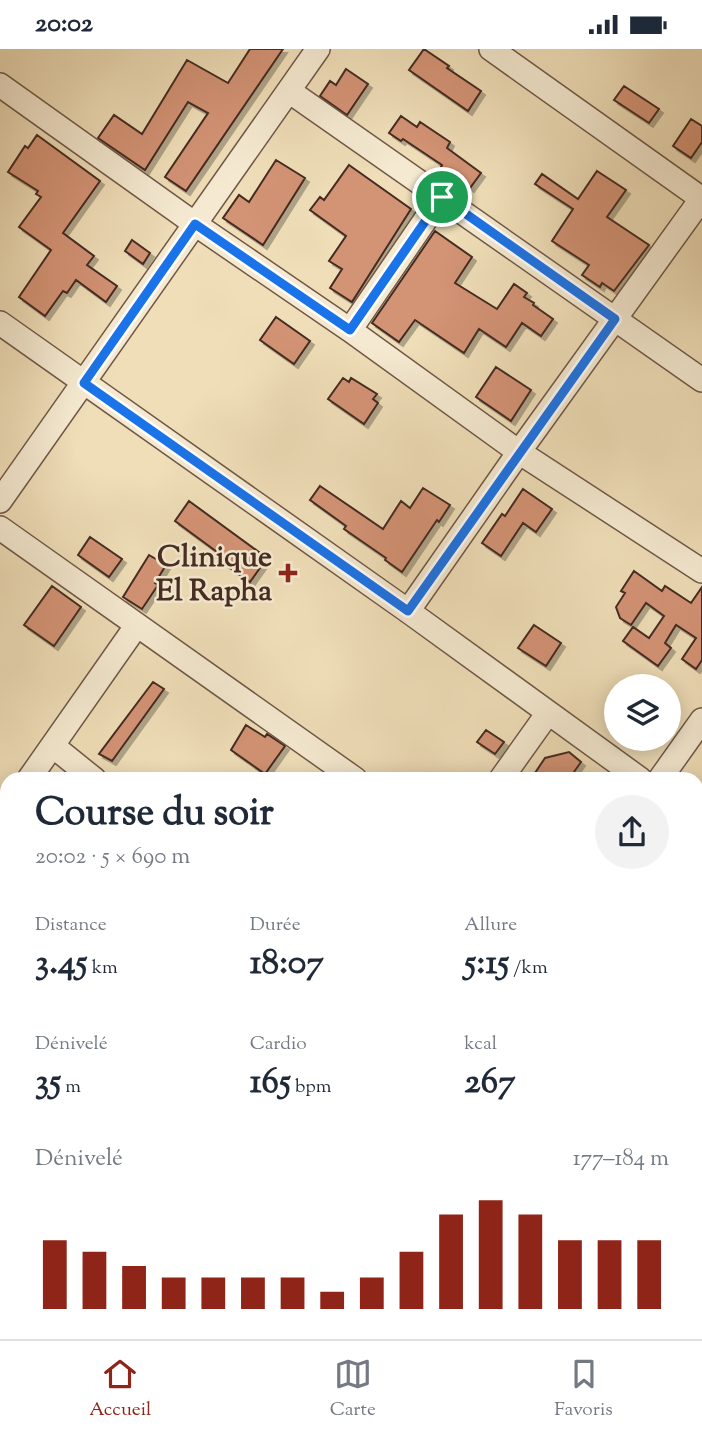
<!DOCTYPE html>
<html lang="fr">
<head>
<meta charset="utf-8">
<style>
  body { margin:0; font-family:"Sorts Mill Goudy",serif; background:#f2f2f3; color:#1f2937; height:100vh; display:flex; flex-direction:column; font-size:26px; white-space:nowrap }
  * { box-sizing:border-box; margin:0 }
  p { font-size:23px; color:#747a83 }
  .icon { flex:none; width:38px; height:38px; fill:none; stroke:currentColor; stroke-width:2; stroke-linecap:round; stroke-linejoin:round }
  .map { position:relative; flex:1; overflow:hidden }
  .sheet { position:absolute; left:0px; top:723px; width:704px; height:569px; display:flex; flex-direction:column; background:#fff; border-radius:21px 21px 0 0; box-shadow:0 4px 18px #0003 }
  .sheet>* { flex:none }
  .fabs { position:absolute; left:604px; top:625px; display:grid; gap:14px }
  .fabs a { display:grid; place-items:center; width:77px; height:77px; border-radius:50%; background:#fff; box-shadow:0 4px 18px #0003; font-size:35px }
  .pin { position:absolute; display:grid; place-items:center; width:60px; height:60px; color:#fff; margin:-30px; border:4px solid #fff; border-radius:50%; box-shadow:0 2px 7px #0007 }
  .round { display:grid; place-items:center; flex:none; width:74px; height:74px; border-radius:37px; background:#f2f2f3 }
  .summary { display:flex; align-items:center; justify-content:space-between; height:119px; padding:0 35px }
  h1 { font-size:38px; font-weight:700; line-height:52px }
  .metrics { display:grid; grid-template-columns:repeat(3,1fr); gap:10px; height:119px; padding:7px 35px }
  .metrics div { display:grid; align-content:center }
  .metrics b { font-size:35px; font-weight:700 }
  .metrics small { font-size:19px; font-weight:400 }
  .metrics p { font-size:19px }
  .chart { height:196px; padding:14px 35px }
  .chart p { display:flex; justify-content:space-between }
  .chart svg { width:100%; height:126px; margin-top:7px; stroke:#8f2418; stroke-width:6 }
  .status { display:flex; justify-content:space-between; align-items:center; height:49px; padding:0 35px; background:#fff; direction:ltr }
  .status svg { height:19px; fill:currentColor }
  .menu { display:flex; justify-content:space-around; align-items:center; height:98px; border-top:2px solid #e0e1e3; background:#fff; font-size:19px; color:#747a83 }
  .menu a { display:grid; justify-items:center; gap:4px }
  .menu .selected { color:#8f2418 }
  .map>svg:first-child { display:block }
  .building { fill:#d39375; stroke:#452b22; stroke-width:2; filter:url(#shadow) }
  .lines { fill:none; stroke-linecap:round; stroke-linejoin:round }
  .minor-casing { stroke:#705848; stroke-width:26 }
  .minor { stroke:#f5ead1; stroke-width:23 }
  .route-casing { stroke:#fff; stroke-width:14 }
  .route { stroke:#1a73e8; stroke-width:9 }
  .poi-dot { fill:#8f2418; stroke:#f5ead1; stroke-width:2.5 }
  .labels { text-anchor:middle; stroke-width:5; stroke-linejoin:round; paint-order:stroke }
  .poi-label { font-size:30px; font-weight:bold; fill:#452b22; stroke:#f5ead1; text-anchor:end }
</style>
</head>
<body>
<div class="status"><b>20:02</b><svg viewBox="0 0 49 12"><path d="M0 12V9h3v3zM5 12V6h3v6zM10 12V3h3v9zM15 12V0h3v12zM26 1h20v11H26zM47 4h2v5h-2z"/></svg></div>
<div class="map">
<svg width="702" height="1290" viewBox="0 0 702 1290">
  <defs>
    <filter id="shadow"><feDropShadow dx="4" dy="4" stdDeviation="0" flood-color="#0004"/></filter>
  </defs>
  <rect width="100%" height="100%" fill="#efdeb8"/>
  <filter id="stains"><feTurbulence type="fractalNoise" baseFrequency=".00286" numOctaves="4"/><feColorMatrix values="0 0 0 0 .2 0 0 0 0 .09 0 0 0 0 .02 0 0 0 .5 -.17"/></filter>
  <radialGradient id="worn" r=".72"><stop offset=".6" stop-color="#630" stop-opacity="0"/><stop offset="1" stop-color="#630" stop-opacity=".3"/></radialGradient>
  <!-- building -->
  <path class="building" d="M250,0h33l-97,142 -21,-14 43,-64 -20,-11 -43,68 -47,-32 16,-23 28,19 45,-74 41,23z
    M424,0l25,17 -2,2 34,23 -13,20 -59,-41z
    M346,20l22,15 -21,31 -27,-19 10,-15 6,4z
    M624,37l35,23 -10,14 -35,-23z
    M401,67l16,11 3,-5 30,20 -3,6 34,25 -11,15 -29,-21 1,-2 -39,-26 -2,2 -12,-8z
    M691,70l11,7v16l-11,16 -18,-12z
    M37,86l63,46 -37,52 31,23 -7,9 30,21 -11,16 -30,-22 -9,13 -4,-2 -18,25 -26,-19 32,-47 -32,-23 22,-30 -5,-3 2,-3 -30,-19 17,-26 3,2z
    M276,111l29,18 -42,67 -40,-27 16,-23 10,7z
    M349,116l62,44 -59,93 -22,-14 12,-19 -13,-8 17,-25 -36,-26 10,-13 4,3z
    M597,122l29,19 -19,27 42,28 -35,46 -12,-8 -2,4 -18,-12 7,-10 -37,-24 21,-32 -38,-25 7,-10 36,25z
    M435,182l37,26 -17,26 42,26 17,-25 13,9 -3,4 10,6 -1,2 20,14 -12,17 -19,-13 -16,24 -27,-18 -15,24 -49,-33 -16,22 -27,-19z
    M132,191l18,13 -7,11 -18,-13z
    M276,268l34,24 -16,23 -34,-24z
    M496,318l35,23 -20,31 -35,-24z
    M343,329l6,4 2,-4 26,16 -4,5 5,4 -14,21 -36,-25z
    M320,437l63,43 18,-28 9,7 13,-20 27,17 -11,17 -2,-2 -35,52 -17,-12 1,-2 -42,-29 2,-3 -36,-26z
    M523,440l29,20 -16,23 -13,-9 -22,33 -19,-13 20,-29 3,2z
    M189,452l78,57 -17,24 -36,-26 3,-4 -42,-31z
    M90,488l32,22 -13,18 -31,-22z
    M149,506l17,10 -11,18 3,2 -16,24 -19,-12z
    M634,522l28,20 3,-5 26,17 11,-16v73l-6,9 -14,-10 14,-21 -20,-13 -11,18 6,5 -13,18 -35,-25 10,-14 16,11 15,-22 -18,-13 -15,22 -11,-7 -4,-11 9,-14 -4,-2z
    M52,537l29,21 -27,39 -30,-21z
    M534,576l27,18 -15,23 -28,-18z
    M153,633l11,7 -52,72 -13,-7z
    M246,676l19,12 2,-3 18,12 -20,28 -34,-24z
    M486,681l18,12 -9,12 -18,-12z
    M569,703l12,10 -12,17h-38l14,-21z"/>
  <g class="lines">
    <!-- minor casing -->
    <g class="minor-casing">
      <path id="minor" d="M491,0l211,150
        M0,36l195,139 155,106 169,122 183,119
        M289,42l413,289
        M0,274l408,288 232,168
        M350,281l91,-133
        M0,452l318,-452
        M0,479l355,251
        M408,562l111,-159 183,-254
        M53,697l41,33
        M29,730l108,-154
        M501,730l47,-66
        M660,730l42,-59
        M696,769l6,3
        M0,771l7,-10
        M0,867l7,5
        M696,1040l6,-7
        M0,1072l7,5
        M306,1284l8,6
        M110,1290l3,-6"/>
    </g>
    <!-- minor -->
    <use href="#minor" class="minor"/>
  </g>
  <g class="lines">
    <!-- route casing -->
    <g class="route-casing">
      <path id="route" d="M442,148l173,122 -207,292 -324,-228 111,-159 155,106z"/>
    </g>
    <!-- route -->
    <use href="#route" class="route"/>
  </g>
  <!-- markers -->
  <path class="poi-dot" d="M284.5 513.5h7v7h7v7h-7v7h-7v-7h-7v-7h7z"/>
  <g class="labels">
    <!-- poi labels -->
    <g class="poi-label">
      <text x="272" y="517">Clinique<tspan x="272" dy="34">El Rapha</tspan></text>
    </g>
  </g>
  <rect width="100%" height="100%" filter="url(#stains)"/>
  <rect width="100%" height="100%" fill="url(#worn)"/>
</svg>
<div class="fabs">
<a><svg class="icon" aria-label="layers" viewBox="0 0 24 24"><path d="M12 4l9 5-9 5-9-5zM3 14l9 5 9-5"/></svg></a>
</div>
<div class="pin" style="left:442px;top:148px;background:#1e9e55"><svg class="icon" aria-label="arrive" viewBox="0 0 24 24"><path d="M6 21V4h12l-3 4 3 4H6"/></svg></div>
<section class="sheet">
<div class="summary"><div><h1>Course du soir</h1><p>20:02 · 5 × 690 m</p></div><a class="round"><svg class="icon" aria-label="share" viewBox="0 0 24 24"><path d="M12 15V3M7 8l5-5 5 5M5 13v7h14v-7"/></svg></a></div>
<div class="metrics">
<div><p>Distance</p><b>3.45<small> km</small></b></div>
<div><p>Durée</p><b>18:07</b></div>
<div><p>Allure</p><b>5:15<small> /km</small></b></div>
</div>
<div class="metrics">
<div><p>Dénivelé</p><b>35<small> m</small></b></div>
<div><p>Cardio</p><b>165<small> bpm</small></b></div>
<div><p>kcal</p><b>267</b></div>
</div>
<div class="chart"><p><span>Dénivelé</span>177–184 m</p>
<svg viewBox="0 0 160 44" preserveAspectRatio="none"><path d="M5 44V20M15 44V24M25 44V29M35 44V33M45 44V33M55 44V33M65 44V33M75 44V38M85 44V33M95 44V24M105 44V11M115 44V6M125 44V11M135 44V20M145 44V20M155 44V20"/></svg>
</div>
</section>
</div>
<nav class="menu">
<a class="selected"><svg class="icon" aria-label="home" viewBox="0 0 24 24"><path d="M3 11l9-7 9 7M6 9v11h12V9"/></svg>Accueil</a>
<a><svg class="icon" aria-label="map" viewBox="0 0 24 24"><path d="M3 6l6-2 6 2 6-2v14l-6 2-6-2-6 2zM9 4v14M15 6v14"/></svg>Carte</a>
<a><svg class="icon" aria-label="saved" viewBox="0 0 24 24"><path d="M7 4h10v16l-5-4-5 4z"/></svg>Favoris</a>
</nav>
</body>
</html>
